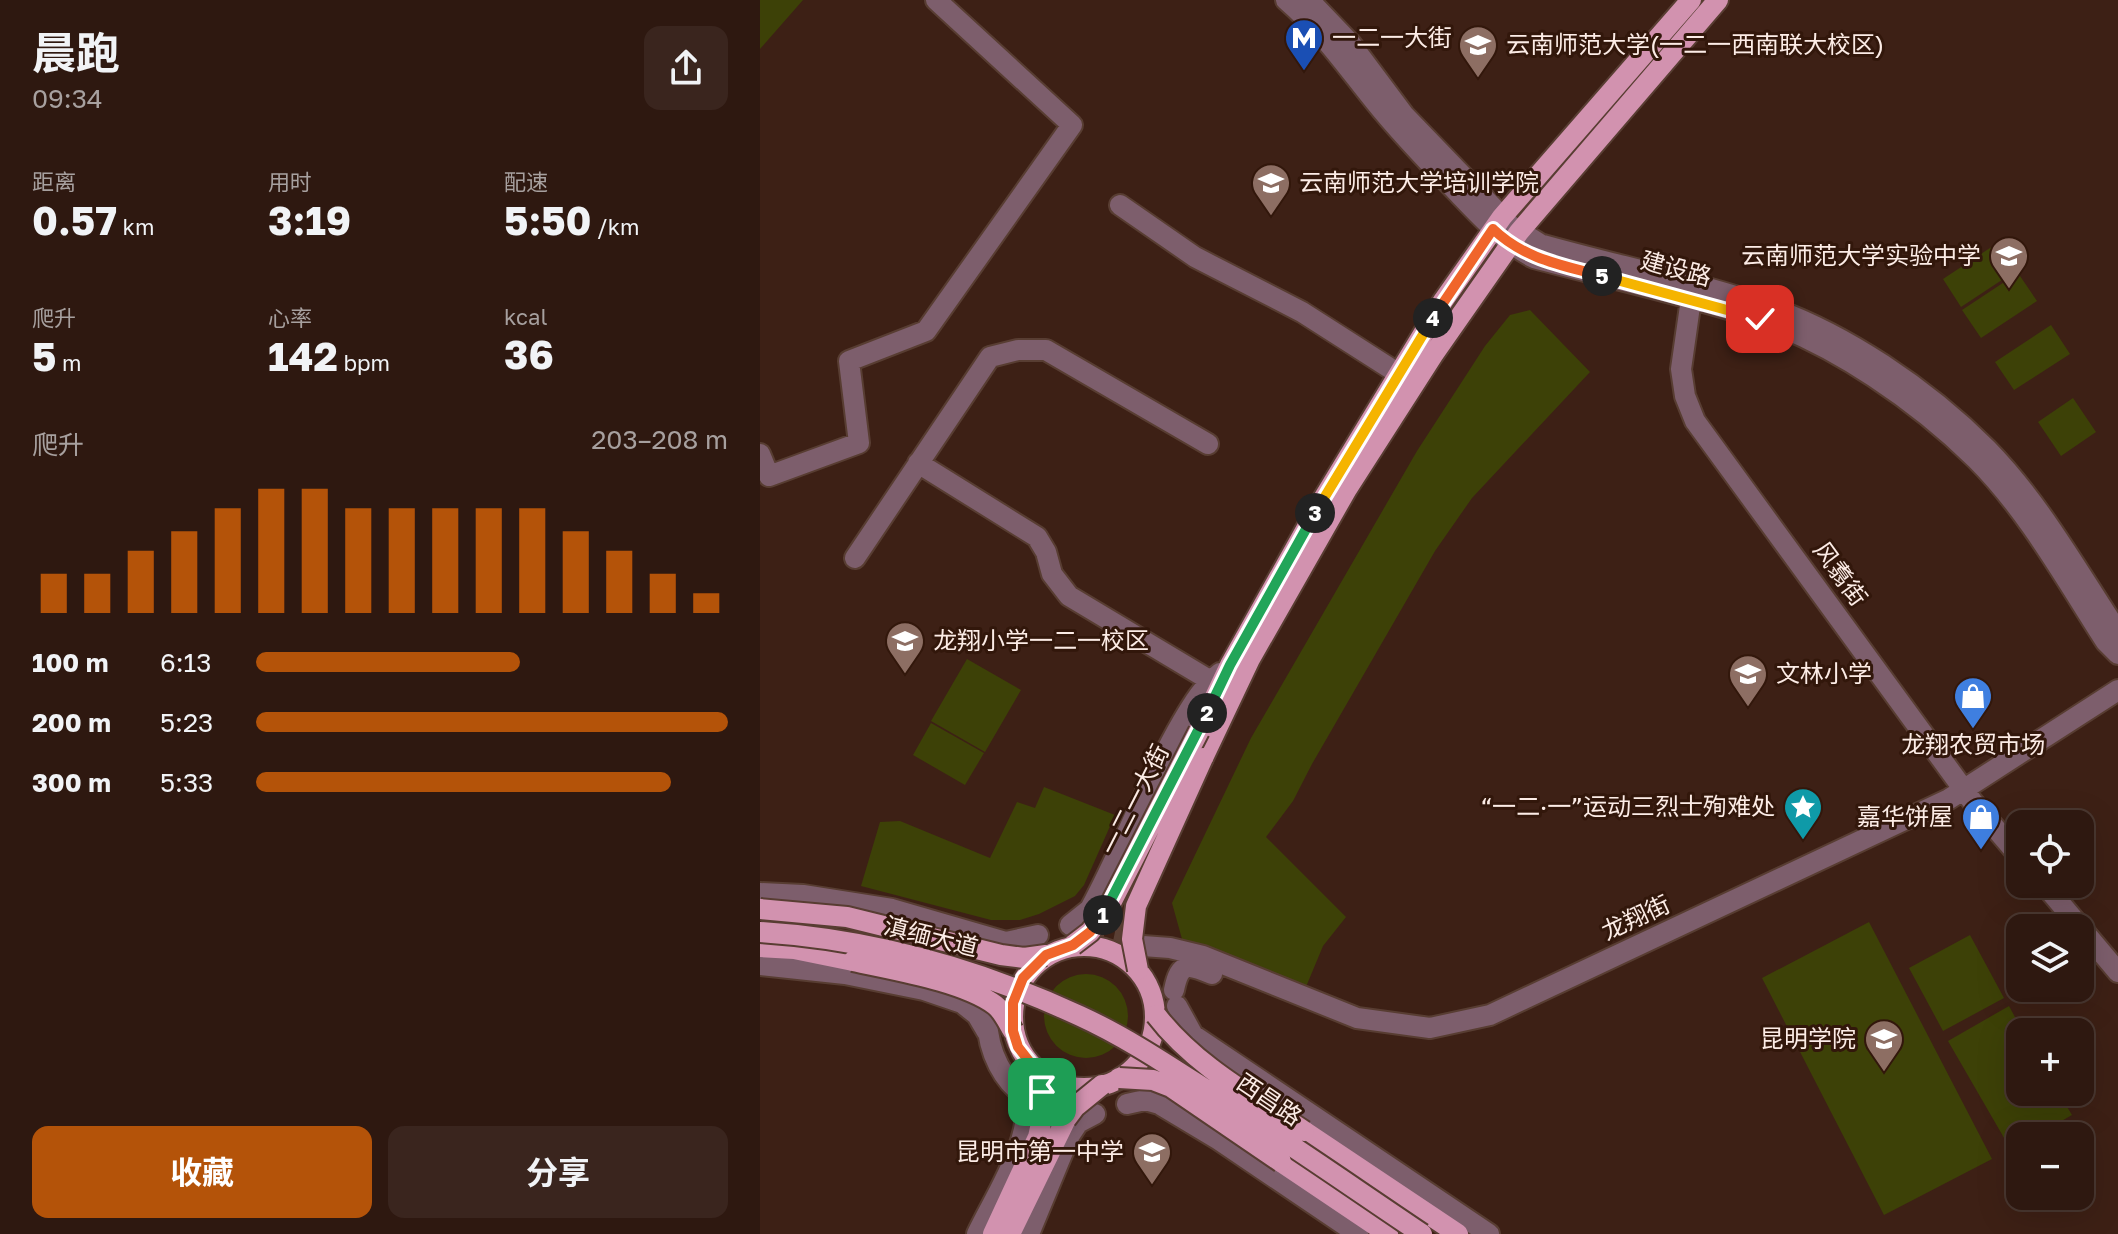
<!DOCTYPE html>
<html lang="zh">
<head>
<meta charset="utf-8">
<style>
  body { margin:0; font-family:"Golos Text","Noto Sans SC",sans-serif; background:#3a251e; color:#f1f3f6; height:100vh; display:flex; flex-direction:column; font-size:30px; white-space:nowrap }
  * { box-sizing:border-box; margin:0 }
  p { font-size:26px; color:#a7a09f }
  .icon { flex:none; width:44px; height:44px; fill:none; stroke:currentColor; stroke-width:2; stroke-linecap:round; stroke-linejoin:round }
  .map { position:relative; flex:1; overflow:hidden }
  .side { display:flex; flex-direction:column; background:#2e1810; width:760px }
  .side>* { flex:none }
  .controls { position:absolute; left:1246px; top:810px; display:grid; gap:16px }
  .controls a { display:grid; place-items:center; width:88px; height:88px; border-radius:16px; background:#2e1810; box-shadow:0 8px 32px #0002,0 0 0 2px #493730; font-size:40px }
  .pin { position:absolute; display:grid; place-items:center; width:68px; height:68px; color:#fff; margin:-34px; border-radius:16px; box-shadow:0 4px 12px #0006 }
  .km { position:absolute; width:40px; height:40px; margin:-20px; border-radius:50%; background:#222; color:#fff; font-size:22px; line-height:40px; text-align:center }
  .round { display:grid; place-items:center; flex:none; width:84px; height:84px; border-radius:16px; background:#3a251e }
  .head { display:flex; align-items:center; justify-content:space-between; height:136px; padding:0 32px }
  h1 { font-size:44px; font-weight:700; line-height:60px }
  .metrics { display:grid; grid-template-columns:repeat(3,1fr); gap:12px; height:136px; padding:8px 32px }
  .metrics div { display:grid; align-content:center }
  .metrics b { font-size:40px; font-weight:700 }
  .metrics small { font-size:22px; font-weight:400 }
  .metrics p { font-size:22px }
  .chart { height:224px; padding:16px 32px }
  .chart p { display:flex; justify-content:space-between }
  .chart svg { width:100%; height:144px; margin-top:8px; stroke:#b45309; stroke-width:6 }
  .button { display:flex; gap:16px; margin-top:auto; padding:16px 32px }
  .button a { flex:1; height:92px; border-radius:16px; background:#b45309; color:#fff; font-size:32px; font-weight:700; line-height:92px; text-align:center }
  .button a+a { background:#3a251e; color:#f1f3f6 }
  ul { padding:0 32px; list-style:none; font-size:26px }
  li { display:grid; grid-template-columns:128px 96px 1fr; align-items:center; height:60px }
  li i { height:20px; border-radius:10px; background:#b45309 }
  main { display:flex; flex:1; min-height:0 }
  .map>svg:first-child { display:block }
  .green { fill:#3d4107 }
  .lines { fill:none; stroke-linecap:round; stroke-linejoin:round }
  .minor-tunnel { stroke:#5a3f34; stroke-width:20; stroke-dasharray:20 10; stroke-linecap:butt }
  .minor-casing { stroke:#583d32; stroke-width:24 }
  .major-casing { stroke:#583d32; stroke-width:24 }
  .minor { stroke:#7d5e6c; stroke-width:20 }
  .major { stroke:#d292af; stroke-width:20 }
  .major-bridge-casing { stroke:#583d32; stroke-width:24; stroke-linecap:butt }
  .major-bridge { stroke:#d292af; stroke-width:20 }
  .split-1-casing { stroke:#fff; stroke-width:16 }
  .split-2-casing { stroke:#fff; stroke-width:16 }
  .split-3-casing { stroke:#fff; stroke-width:16 }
  .split-4-casing { stroke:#fff; stroke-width:16 }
  .split-5-casing { stroke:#fff; stroke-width:16 }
  .split-6-casing { stroke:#fff; stroke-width:16 }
  .split-1 { stroke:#f0652b; stroke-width:10 }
  .split-2 { stroke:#22a559; stroke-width:10 }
  .split-3 { stroke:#22a559; stroke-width:10 }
  .split-4 { stroke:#f5b400; stroke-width:10 }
  .split-5 { stroke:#f0652b; stroke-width:10 }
  .split-6 { stroke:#f5b400; stroke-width:10 }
  .labels { text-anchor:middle; stroke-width:6; stroke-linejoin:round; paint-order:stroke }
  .poi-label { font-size:24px; fill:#fcece6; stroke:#32170b; text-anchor:start }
  .street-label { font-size:24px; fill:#fcece6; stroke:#32170b }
</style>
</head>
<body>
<main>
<section class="side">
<div class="head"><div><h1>晨跑</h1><p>09:34</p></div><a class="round"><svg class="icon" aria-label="share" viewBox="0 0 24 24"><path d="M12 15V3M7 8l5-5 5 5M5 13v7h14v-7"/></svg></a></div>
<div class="metrics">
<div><p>距离</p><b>0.57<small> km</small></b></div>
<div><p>用时</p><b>3:19</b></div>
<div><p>配速</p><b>5:50<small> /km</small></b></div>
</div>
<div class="metrics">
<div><p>爬升</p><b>5<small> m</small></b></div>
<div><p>心率</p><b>142<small> bpm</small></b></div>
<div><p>kcal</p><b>36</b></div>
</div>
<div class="chart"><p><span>爬升</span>203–208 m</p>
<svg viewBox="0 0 160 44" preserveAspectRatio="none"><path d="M5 44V32M15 44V32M25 44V25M35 44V19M45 44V12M55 44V6M65 44V6M75 44V12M85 44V12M95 44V12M105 44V12M115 44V12M125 44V19M135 44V25M145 44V32M155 44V38"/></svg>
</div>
<ul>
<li><b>100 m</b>6:13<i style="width:56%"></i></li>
<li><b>200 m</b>5:23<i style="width:100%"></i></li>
<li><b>300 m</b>5:33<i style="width:88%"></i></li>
</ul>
<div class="button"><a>收藏</a><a>分享</a></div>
</section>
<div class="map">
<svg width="1358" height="1234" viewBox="0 0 1358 1234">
  <rect width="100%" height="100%" fill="#3d2015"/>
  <!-- green -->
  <path class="green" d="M0,0h43l-43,49z
    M1239,242l18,28 -56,37 -18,-28z
    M1258,273l19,28 -56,37 -19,-28z
    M770,310l60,62 -118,126 -37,53 -123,213 -19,37 -27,36 80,80 -23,29 -20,48 -121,-55 -10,-36 79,-165 166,-287 68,-105 25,-31z
    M1291,325l19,29 -56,36 -19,-28z
    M1313,398l23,34 -35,24 -23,-34z
    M207,659l54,31 -36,62 -54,-31z
    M171,723l53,30 -19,32 -52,-30z
    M284,787l71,28 -31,70 -9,11 -36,18 -19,6h-29l-130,-34 19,-64 20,-1 90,37 27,-56 18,6z
    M1109,922l123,237 -108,56 -122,-237z
    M1210,935l34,63 -61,33 -34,-63z
    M284 1016a42 42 0 1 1 84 0a42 42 0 1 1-84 0Z
    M1249,1006l14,26h-3v60h38l14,23 -37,21h-15v9l-9,5 -63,-109z"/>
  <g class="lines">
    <!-- minor-tunnel -->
    <path class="minor-tunnel" d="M326,924l33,7 21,13"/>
    <!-- minor casing -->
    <g class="minor-casing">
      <path id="minor" d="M526,0c37,32 60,66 90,103 24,30 52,59 79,87 25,26 47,51 79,68 75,20 150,36 223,60 78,26 161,84 219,141 52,52 90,121 130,183l12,12
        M549,0l42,44 53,71 106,110 30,19c74,21 150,36 223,61 81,27 164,84 224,144 52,53 90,121 131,183
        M360,205l75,52 107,55 97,62
        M931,299l-10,70 4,27 10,25 277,380 48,56
        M0,454l9,22 90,-33 -10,-82 77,-30 146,-206 -136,-125
        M158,463l119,74 9,15 6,22 17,22 142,85
        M95,558l135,-201 28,-7h28l162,94
        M1284,884l74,88
        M0,893l43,2 89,14 114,33 32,-7
        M310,925l20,-16c33,-61 57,-127 92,-187 10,-17 22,-37 38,-49
        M383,946l27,2 33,8 154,62 73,10 60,-13 459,-216 169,-109
        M0,965l85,9 79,16 38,13 15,12 10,17
        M414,990c6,-29 14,-26 38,-16
        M417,1006l16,29 296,199
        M227,1019c1,32 15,64 44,81
        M367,1104l18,-4 14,4 60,36 139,94
        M217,1234c18,-38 57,-96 48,-137
        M269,1234l41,-99 8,-12 17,-9"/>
    </g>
    <!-- major casing -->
    <g class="major-casing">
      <path id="major" d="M439,731l31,-66 90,-161 123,-203 59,-84 189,-217
        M443,758l47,-99 97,-170 86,-134 86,-123 199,-232
        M253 1017a71 71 0 1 1 142 0a71 71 0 1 1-142 0Z
        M0,947l34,2 59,12
        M544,1131l154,103
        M521,1162l107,72
        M233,1234l45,-97 5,-23
        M250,1234l56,-115"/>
    </g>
    <!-- minor -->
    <use href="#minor" class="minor"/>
    <!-- major -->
    <use href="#major" class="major"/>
    <!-- major-bridge casing -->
    <g class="major-bridge-casing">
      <path id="major-bridge" d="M0,909l87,8 154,38 23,3 22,-3
        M0,932c111,7 219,37 320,84 46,21 89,50 131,77 71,45 141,94 211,141
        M313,945l17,-13 19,-25 90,-176
        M93,961c40,9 110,20 142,44 8,6 13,18 18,26
        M378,970l-6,-31 4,-33 67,-148
        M396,1015c38,50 97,82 148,116
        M276,1070l6,22 1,22
        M359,1078l34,2 18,7 110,75
        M306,1119l9,-12 27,-22"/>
    </g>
    <!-- major-bridge -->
    <use href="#major-bridge" class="major-bridge"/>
  </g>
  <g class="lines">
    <!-- split-1 casing -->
    <g class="split-1-casing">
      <path id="split-1" d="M282,1092l-6,-22 -18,-23 -5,-16v-28l10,-25 23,-23 27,-10 17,-13 13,-17"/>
    </g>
    <!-- split-2 casing -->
    <g class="split-2-casing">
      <path id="split-2" d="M343,915l104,-202"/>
    </g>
    <!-- split-3 casing -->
    <g class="split-3-casing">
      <path id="split-3" d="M447,713l23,-48 85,-152"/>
    </g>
    <!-- split-4 casing -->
    <g class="split-4-casing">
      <path id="split-4" d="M555,513l118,-195"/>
    </g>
    <!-- split-5 casing -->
    <g class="split-5-casing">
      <path id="split-5" d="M673,318l60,-89c31,30 69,36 109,47"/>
    </g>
    <!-- split-6 casing -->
    <g class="split-6-casing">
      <path id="split-6" d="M842,276l158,43"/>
    </g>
    <!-- split-1 -->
    <use href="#split-1" class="split-1"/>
    <!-- split-2 -->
    <use href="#split-2" class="split-2"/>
    <!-- split-3 -->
    <use href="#split-3" class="split-3"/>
    <!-- split-4 -->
    <use href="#split-4" class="split-4"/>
    <!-- split-5 -->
    <use href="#split-5" class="split-5"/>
    <!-- split-6 -->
    <use href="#split-6" class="split-6"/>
  </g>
  <!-- icons -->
  <defs>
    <g id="metro-pin" transform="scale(2)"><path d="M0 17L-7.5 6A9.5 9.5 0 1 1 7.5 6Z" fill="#1a4fb4" stroke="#32170b"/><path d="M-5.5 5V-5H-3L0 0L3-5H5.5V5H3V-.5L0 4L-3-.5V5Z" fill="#fff"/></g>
    <g id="university-pin" transform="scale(2)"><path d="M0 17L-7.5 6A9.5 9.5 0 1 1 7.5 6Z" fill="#8d6e63" stroke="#32170b"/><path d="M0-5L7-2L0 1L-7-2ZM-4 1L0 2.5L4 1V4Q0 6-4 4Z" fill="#fff"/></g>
    <g id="school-pin" transform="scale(2)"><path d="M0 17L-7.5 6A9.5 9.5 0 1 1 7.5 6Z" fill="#8d6e63" stroke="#32170b"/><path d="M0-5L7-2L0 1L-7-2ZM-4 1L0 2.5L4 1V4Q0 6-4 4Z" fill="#fff"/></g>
    <g id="shop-pin" transform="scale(2)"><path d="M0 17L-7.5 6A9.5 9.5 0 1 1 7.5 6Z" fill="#3f7fe0" stroke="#32170b"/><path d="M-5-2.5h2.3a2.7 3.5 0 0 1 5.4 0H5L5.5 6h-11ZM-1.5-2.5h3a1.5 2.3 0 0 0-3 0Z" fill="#fff"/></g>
    <g id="sight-pin" transform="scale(2)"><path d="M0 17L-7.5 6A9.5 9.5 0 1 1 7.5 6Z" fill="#0f9aa8" stroke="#32170b"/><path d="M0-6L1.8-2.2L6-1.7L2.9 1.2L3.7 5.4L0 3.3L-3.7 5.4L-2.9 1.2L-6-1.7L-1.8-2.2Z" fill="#fff"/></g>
  </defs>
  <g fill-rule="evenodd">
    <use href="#metro-pin" x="544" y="38"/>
    <use href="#university-pin" x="718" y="45"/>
    <use href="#university-pin" x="511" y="183"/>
    <use href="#school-pin" x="1249" y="256"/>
    <use href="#school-pin" x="145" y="641"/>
    <use href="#school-pin" x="988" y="674"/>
    <use href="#shop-pin" x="1213" y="696"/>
    <use href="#sight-pin" x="1043" y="807"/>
    <use href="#shop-pin" x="1221" y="817"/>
    <use href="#university-pin" x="1124" y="1039"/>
    <use href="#school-pin" x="392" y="1152"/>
  </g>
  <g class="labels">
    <!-- poi labels -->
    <g class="poi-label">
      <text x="572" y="46">一二一大街</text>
      <text x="746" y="53">云南师范大学(一二一西南联大校区)</text>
      <text x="539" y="191">云南师范大学培训学院</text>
      <text x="1221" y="264" text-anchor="end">云南师范大学实验中学</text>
      <text x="173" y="649">龙翔小学一二一校区</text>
      <text x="1016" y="682">文林小学</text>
      <text x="1213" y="753" text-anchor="middle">龙翔农贸市场</text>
      <text x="1015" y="815" text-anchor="end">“一二·一”运动三烈士殉难处</text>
      <text x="1193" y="825" text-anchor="end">嘉华饼屋</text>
      <text x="1096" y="1047" text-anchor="end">昆明学院</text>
      <text x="364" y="1160" text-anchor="end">昆明市第一中学</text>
    </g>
    <!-- street labels -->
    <g class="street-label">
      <text transform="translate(916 269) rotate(15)" y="8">建设路</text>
      <text transform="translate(1080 574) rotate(54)" y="8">风翥街</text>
      <text transform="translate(375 800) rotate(-63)" y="8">一二一大街</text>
      <text transform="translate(876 918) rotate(-25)" y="8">龙翔街</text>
      <text transform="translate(171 937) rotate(14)" y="8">滇缅大道</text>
      <text transform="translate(509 1100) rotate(34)" y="8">西昌路</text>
    </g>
  </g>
</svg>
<div class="controls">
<a><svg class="icon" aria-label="locate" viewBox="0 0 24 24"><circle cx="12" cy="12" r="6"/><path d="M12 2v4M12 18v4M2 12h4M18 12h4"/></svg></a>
<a><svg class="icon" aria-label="layers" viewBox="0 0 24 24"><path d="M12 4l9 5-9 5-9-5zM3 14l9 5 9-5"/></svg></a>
<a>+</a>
<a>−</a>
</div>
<div class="pin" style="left:282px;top:1092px;background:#1e9e55"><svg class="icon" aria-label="arrive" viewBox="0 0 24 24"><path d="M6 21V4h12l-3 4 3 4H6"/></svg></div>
<div class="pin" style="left:1000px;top:319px;background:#d93025"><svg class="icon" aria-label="check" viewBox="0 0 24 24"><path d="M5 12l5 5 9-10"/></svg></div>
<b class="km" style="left:343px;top:915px">1</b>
<b class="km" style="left:447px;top:713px">2</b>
<b class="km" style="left:555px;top:513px">3</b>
<b class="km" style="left:673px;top:318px">4</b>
<b class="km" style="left:842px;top:276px">5</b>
</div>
</main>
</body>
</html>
